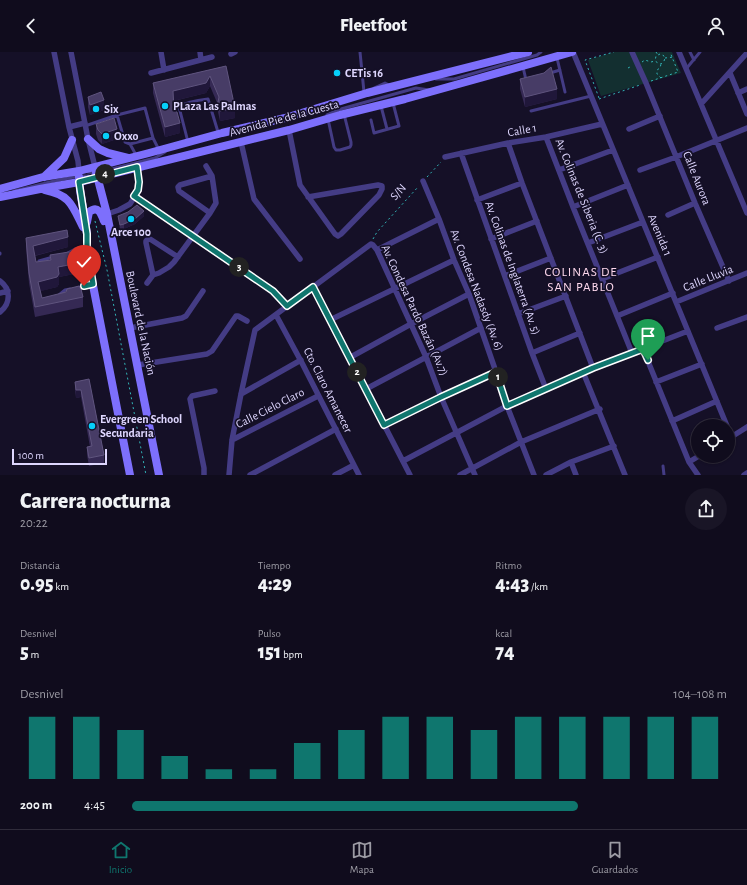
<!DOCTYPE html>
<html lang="es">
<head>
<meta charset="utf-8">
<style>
  body { margin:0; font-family:"Alegreya Sans",sans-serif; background:#191526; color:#f1f3f6; height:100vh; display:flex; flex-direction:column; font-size:15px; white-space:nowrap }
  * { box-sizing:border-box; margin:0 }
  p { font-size:13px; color:#9c9ba4 }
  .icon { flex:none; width:22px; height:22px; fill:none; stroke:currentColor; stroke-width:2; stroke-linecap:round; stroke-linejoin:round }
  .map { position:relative; height:423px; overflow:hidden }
  .panel { display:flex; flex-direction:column; background:#100c1d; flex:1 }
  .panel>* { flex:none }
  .tools { position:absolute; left:691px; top:367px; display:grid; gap:8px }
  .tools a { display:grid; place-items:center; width:44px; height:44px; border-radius:50%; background:#100c1d; box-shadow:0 1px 3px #0004,0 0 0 1px #302c3b; font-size:20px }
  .scale { position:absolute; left:12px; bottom:10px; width:95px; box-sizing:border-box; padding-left:4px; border:2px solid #ded6fe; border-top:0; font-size:11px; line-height:14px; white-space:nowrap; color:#ded6fe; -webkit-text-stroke:3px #151027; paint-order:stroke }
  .pin { position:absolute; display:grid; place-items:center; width:34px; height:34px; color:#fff; margin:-41px -17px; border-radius:50% 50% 50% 0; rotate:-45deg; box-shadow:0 0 4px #0007 }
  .pin .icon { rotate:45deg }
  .km { position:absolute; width:20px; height:20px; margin:-10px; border-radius:50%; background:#222; color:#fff; font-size:11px; line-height:20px; text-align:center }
  .round { display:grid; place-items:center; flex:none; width:42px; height:42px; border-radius:21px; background:#191526 }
  .overview { display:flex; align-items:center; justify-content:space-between; height:68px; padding:0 20px }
  h1 { font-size:22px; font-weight:800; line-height:30px }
  .metrics { display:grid; grid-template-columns:repeat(3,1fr); gap:6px; height:68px; padding:4px 20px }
  .metrics div { display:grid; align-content:center }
  .metrics b { font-size:20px; font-weight:800 }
  .metrics small { font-size:11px; font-weight:400 }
  .metrics p { font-size:11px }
  .chart { height:112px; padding:8px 20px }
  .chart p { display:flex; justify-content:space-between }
  .chart svg { width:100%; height:72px; margin-top:4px; stroke:#0f766e; stroke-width:6 }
  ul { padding:0 20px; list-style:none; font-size:13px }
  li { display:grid; grid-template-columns:64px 48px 1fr; align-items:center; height:30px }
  li i { height:10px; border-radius:5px; background:#0f766e }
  header { display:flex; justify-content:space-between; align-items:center; height:52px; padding:0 20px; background:#100c1d; font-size:18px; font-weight:800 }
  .tab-bar { display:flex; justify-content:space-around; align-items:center; height:56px; border-top:1px solid #302c3b; background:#100c1d; font-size:11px; color:#9c9ba4 }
  .tab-bar a { display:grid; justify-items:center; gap:2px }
  .tab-bar .on { color:#0f766e }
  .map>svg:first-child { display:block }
  .green { fill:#132f30 }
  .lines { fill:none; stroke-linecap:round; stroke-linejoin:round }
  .path { stroke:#32b4b7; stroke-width:1; stroke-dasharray:2 3; stroke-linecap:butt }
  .lane { stroke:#443c85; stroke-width:3 }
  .street { stroke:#443c85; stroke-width:5.5 }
  .secondary { stroke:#7d6ffc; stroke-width:8 }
  .wall { fill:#352954 }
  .shaded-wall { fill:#20173a }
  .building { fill:#473c66; stroke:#5f547e }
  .route-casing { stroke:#fff; stroke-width:8 }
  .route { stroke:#0f766e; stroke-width:5 }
  .poi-dot { fill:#06cffa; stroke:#151027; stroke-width:1.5 }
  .labels { text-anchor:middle; stroke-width:3.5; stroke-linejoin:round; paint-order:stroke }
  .poi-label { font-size:12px; font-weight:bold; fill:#ded6fe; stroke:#151027; text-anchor:start }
  .street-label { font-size:12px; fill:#ded6fe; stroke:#151027 }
  .neighbourhood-label { font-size:13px; letter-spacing:1px; fill:#fed8ed; stroke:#151027 }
</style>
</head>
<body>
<header><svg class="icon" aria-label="back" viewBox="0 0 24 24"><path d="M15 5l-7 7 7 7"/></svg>Fleetfoot<svg class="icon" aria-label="person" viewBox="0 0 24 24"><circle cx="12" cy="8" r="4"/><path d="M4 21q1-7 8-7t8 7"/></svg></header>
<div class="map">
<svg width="747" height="423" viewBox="0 0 747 423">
  <rect width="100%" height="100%" fill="#151027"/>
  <!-- green -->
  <path class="green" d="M614,0h58l9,21 -80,23 -13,-36z"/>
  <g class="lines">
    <!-- path -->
    <path class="path" d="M656,0l2,3
      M665,6l9,-1
      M642,10l3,-2 6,2 4,-1 3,2 3,1 3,-3 1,-3 -2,-3 -3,-1 -4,2 -1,5
      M628,16l4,-2
      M661,26l-4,-4v-4l3,-2 1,-4
      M651,29l27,-9 -8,-20
      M599,46l-14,-38 29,-8
      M599,47l41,-14
      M427,125l14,-15
      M95,169l12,49 39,205
      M373,187l4,-7 41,-45"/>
    <!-- lane -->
    <path class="lane" d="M360,0l4,40
      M690,0l4,8
      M557,6l8,34
      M523,15l3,13 1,-1
      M686,17l14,-17
      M550,21l10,-3
      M436,27h18l83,-24 4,-3
      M374,36l11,-5 4,2
      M381,54l6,23
      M531,59l60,-15
      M327,63l14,-6 75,-21 13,2
      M328,67l6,28 2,3h4l10,-3 1,-2v-3l-7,-28
      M371,68l3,13 25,-7 -6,-23
      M85,74l32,-11
      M188,90l-9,-35c7,-5 20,-7 29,-8l10,33
      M130,92l23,-6
      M136,103l-6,-11 -5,-2 -8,-27 28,-7 8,30 6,12
      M88,120l8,1 59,-15 10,-6
      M14,139l36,-9 28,-6h11
      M0,201v1
      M66,202l9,-5 12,-3
      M39,209l14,-4
      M77,236l14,-4
      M59,243l6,-5 5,-1
      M663,414l1,9"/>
    <!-- street -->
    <path class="street" d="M54,0l15,75 9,34 1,10
      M71,0l17,87 7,28
      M161,0l3,18
      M200,0l1,8
      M573,0l154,374
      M632,0l14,31 49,120 34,78
      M679,0l68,161
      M231,2l4,-2
      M151,21l61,-16
      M730,21l17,41
      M738,41l9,-4
      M701,52l46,-51
      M69,75l16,-4
      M629,77l31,-13
      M289,78l11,55 35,49 3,2 3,-2 38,-39 3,-6v-3l-4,-1 -70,12
      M546,85l27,70 59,146
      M241,90l13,57 46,60
      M508,91l14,40 71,185
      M461,101l71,200 14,36
      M445,105l63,-14 38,-6 56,-13
      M559,118l54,-20
      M640,118l36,-13 71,-29
      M423,129l16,38 15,41 15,34 27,78 11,34 27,69
      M135,144l138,95 14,15
      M477,148l45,-17
      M573,155l55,-22
      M210,161l-31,-22 -1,-4 2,-2 32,-9
      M107,162l12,-4 11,-6 9,-14v-8l-2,-15
      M668,163l27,-12
      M491,187l46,-18
      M588,191l55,-21
      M377,198l62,-31
      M153,223l-7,-32v-2l1,-1 3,-1 28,18
      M505,224l46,-18
      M602,227l56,-22
      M0,229c11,8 11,22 0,31
      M147,231l6,-8 6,-2 10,-6 5,-5 36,-49 6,-10 -4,-27 -6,-10
      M313,235l97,188
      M0,241l8,-2
      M676,250l71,-29
      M518,262l48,-18
      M276,263l26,48 57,112
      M617,264l56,-23
      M330,268l124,-60
      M130,276l52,-10 4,-2 17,-25
      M717,276l30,-11
      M643,297l46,113 9,13
      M532,301l48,-20
      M349,306l62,-34 58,-30
      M138,313l69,-11 5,-3 24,-35h2l9,5
      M583,320l42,103
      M656,330l46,-18
      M366,337l115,-61
      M241,342l60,-34
      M672,369l45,-20
      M384,373l57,-28 55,-25
      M728,387l19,-12
      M232,388l86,-44
      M403,409l104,-55 86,-38 95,-37
      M571,410l5,13
      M689,410l10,-6
      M204,423v-7l-14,-69 2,-3 23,-5
      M229,423l3,-35 9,-46 14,-64 116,-86 2,1 4,5 49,107 15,40 34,78
      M250,423l86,-46
      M335,423l19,-10
      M460,423l61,-33 79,-33
      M546,423l25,-13 43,-16
      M744,423l3,-2"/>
    <!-- secondary -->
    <path class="secondary" d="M88,87l11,10 9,4 20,5
      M96,120l11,42 52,261
      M44,125l20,-19 8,-18
      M79,125l1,13 7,44v12l3,24 40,205
      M0,137l43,-12 36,-6 70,-18 73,-20 63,-15 82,-25 161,-41
      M45,138c25,5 27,15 38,37
      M0,145l40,-8 39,-7 210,-52 51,-15 65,-16 50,-14 117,-33
      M87,170l2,-10c9,-7 12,1 15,9"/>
  </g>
  <!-- wall -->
  <path class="wall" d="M226,14l9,52 -15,3 -2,-9v-7l-8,-19 -4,7 -32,8v9l6,23 -15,4 -12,-44v-10z
    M520,27l37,20 -32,8 -5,-18z
    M88,45l16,13 -14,5 -2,-8z
    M96,72l21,15 -15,5 -4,-4 -2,-6z
    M118,164h26l-9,8 -11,5 -4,1z
    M26,186l42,9 -33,9 1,6 14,-2v-5l24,19 -15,3v7l-2,3 -17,4 2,7 41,-1v10l-48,10 -6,-34 -3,-35z
    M89,327l15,76v8l-15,3 -2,-11v-8h3l-9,-50 -5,1 -1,-9v-7z"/>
  <!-- shaded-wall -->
  <path class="shaded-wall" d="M210,24v10l-4,7 -33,8v-10z
    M557,37v10l-32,8v-10z
    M104,48v10l-14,5v-10z
    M235,56v10l-15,3v-10z
    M180,71v10l-15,4v-10z
    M117,77v10l-15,5v-10z
    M144,159v5l-9,8 -11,5v-5z
    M68,185v10l-35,9v-10z
    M74,212v10l-15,3v7l-2,3 -19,5v-10l20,-15z
    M76,338h5v7l-5,1z"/>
  <!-- building -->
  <path class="building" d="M226,14l9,42 -15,3 -2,-9 1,-5 -9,-21 -4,7 -33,8 1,19 3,2 3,11 -15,4 -12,-44z
    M551,15l6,22 -32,8 -5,-18 24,-6z
    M101,40l3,8 -14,5 -2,-8z
    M114,66l3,11 -15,5 -4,-4 -2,-6z
    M137,153l7,6 -9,8 -11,5 -4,1 -2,-9 10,-4z
    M67,178l1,7 -35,9 3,16 15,-2 -1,-5 19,-3 3,2 2,10 -16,3 1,7 -2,3 -19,5 4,16 24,-6 1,-3 12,-3 2,3 2,8 -48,10 -6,-34 -3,-35z
    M89,327l15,76 -15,3 -2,-11 5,-1 -11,-56h-5l-1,-8z"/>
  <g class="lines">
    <!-- route casing -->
    <g class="route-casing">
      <path id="route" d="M84,234l9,-2 -6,-38v-12l-8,-52 58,-15 2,15 -1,8 -4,6 139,95 14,15 26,-19 71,138 57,-28 55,-25 11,34 86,-38 50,-19 5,11"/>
    </g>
    <!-- route -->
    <use href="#route" class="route"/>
  </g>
  <!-- markers -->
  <g class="poi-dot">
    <circle cx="337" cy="21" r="4"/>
    <circle cx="165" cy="54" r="4"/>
    <circle cx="96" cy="57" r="4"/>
    <circle cx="106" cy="84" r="4"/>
    <circle cx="131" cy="167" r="4"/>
    <circle cx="92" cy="374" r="4"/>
  </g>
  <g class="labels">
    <!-- poi labels -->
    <g class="poi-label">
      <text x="345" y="25">CETis 16</text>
      <text x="173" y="58">PLaza Las Palmas</text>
      <text x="104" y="61">Six</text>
      <text x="114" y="88">Oxxo</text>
      <text x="131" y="184" text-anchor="middle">Arce 100</text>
      <text x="100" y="371">Evergreen School<tspan x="100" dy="14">Secundaria</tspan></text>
    </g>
    <!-- street labels -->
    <g class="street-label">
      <text transform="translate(284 66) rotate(-15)" y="4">Avenida Pie de la Cuesta</text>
      <text transform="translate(522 78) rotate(-10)" y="4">Calle 1</text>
      <text transform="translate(697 126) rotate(68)" y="4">Calle Aurora</text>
      <text transform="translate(398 140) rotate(-48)" y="4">S/N</text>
      <text transform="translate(582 144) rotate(68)" y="4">Av. Colinas de Siberia (C. 3)</text>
      <text transform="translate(660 183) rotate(67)" y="4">Avenida 1</text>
      <text transform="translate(513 216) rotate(70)" y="4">Av. Colinas de Inglaterra (Av. 5)</text>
      <text transform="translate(708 226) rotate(-22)" y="4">Calle Lluvia</text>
      <text transform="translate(477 238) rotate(69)" y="4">Av. Condesa Nadasdy (Av. 6)</text>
      <text transform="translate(415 258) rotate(65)" y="4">Av. Condesa Pardo Bazán (Av.7)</text>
      <text transform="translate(141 271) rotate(78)" y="4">Boulevard de la Nación</text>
      <text transform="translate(328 338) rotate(63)" y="4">Cto. Claro Amanecer</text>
      <text transform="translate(270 356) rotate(-27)" y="4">Calle Cielo Claro</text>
    </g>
    <!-- neighbourhood labels -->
    <g class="neighbourhood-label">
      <text x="581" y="224">COLINAS DE<tspan x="581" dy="15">SAN PABLO</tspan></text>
    </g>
  </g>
</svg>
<div class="tools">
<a><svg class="icon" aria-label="locate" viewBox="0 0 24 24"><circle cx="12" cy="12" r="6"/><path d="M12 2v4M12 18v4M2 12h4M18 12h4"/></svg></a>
</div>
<div class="scale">100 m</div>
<div class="pin" style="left:648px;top:308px;background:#1e9e55"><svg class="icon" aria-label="arrive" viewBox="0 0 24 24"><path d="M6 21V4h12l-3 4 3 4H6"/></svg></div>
<div class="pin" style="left:84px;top:234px;background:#d93025"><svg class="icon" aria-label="check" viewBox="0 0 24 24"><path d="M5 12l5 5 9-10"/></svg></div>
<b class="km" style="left:498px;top:325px">1</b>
<b class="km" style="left:357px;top:320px">2</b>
<b class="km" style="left:239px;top:215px">3</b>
<b class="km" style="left:105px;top:122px">4</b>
</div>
<section class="panel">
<div class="overview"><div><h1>Carrera nocturna</h1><p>20:22</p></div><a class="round"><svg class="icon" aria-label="share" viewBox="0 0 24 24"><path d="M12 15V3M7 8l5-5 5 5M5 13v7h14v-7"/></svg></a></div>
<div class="metrics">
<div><p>Distancia</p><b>0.95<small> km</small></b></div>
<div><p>Tiempo</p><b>4:29</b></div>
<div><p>Ritmo</p><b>4:43<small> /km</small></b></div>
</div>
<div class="metrics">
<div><p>Desnivel</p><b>5<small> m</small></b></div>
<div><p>Pulso</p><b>151<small> bpm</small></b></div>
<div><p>kcal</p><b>74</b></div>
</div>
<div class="chart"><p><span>Desnivel</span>104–108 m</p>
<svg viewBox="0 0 160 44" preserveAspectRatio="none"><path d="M5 44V6M15 44V6M25 44V14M35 44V30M45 44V38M55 44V38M65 44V22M75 44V14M85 44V6M95 44V6M105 44V14M115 44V6M125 44V6M135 44V6M145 44V6M155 44V6"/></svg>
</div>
<ul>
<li><b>200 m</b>4:45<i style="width:75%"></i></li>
</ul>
</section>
<nav class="tab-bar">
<a class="on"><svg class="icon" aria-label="home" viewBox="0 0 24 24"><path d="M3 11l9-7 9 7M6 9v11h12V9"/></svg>Inicio</a>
<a><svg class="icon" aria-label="map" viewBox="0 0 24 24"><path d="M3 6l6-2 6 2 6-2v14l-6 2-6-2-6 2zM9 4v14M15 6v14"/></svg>Mapa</a>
<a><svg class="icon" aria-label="saved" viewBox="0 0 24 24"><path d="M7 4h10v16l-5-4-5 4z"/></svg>Guardados</a>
</nav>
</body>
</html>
